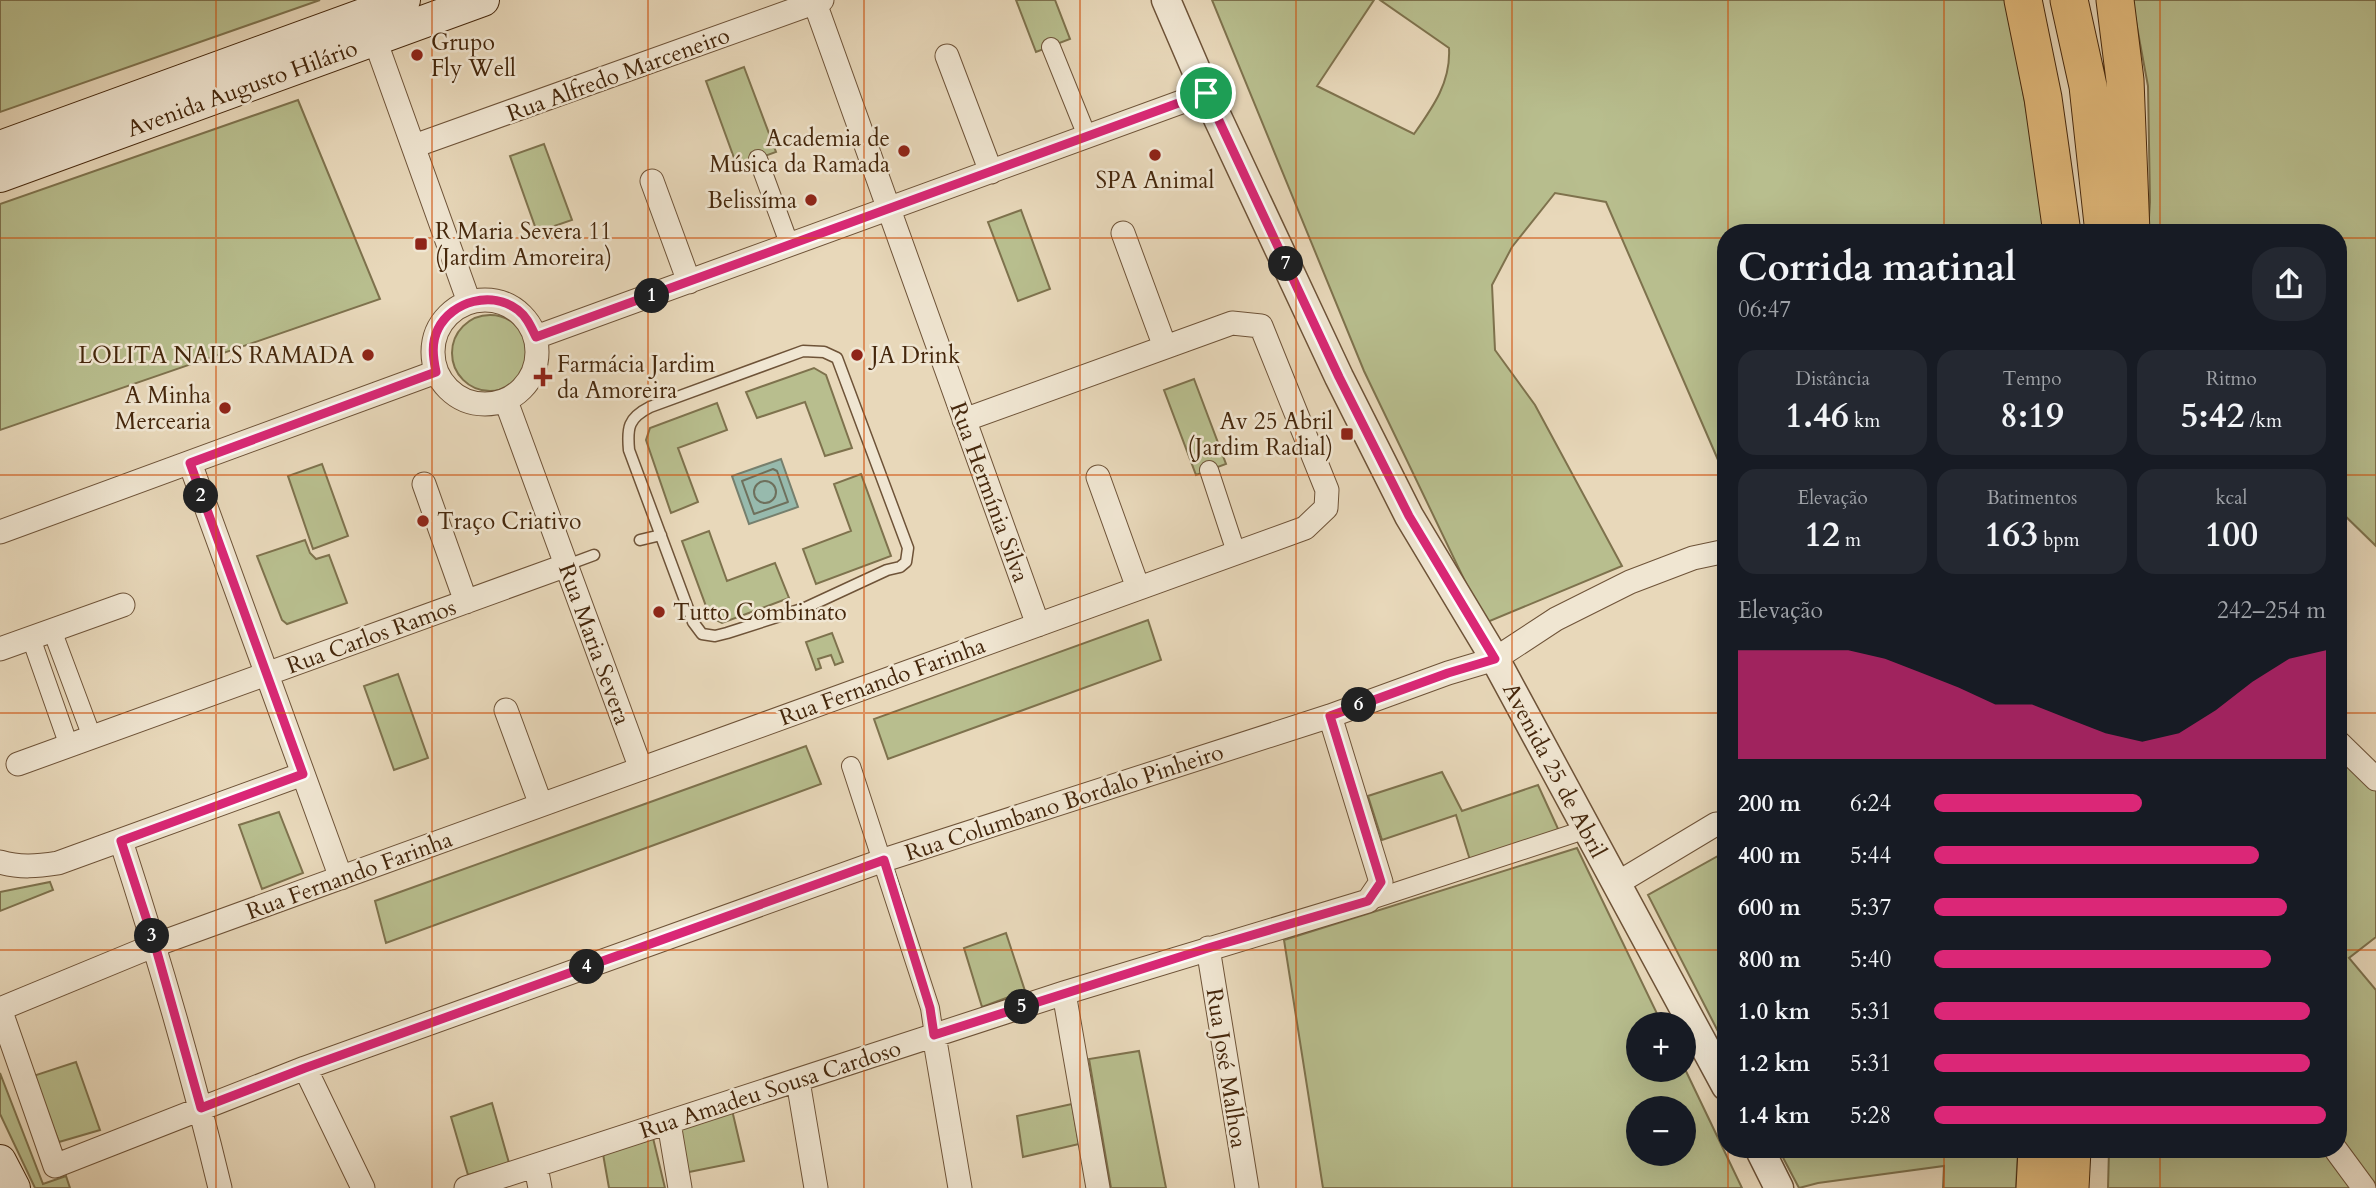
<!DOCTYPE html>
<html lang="pt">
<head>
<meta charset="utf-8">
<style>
  body { margin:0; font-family:Cardo,serif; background:#242831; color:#f1f3f6; height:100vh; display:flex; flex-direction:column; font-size:26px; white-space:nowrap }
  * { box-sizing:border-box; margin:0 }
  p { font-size:23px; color:#9ea1a6 }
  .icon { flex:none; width:38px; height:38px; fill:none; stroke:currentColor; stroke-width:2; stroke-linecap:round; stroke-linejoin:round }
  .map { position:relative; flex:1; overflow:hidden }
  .details { position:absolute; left:1717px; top:224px; width:630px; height:934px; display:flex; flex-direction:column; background:#171b24; border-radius:28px; box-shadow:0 7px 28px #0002 }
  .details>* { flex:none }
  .buttons { position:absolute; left:1626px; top:1012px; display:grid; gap:14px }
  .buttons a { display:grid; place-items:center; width:70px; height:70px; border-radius:50%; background:#171b24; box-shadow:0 7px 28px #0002; font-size:35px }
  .pin { position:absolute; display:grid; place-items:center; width:60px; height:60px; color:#fff; margin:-30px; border:4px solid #fff; border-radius:50%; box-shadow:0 2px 7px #0007 }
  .km { position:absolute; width:35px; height:35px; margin:-18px; border-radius:50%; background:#222; color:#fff; font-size:19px; line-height:35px; text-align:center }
  .round { display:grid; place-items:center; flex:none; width:74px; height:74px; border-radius:28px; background:#242831 }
  .summary { display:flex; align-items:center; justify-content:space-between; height:119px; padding:0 21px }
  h1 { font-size:38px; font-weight:700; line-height:52px }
  .figures { display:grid; grid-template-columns:repeat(3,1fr); gap:10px; height:119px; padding:7px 21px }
  .figures div { display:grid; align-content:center; border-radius:18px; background:#242831; text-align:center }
  .figures b { font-size:35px; font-weight:700 }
  .figures small { font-size:19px; font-weight:400 }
  .figures p { font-size:19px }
  .chart { height:196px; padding:14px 21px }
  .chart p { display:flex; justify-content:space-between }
  .chart svg { width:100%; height:126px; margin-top:7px; fill:#db2777; opacity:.7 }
  ul { padding:0 21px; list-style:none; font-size:23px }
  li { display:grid; grid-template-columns:112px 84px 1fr; align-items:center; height:52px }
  li i { height:18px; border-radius:9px; background:#db2777 }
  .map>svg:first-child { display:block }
  .green { fill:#b8be8e; stroke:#7e724d; stroke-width:2; fill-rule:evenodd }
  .water { fill:#97baad; stroke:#767f6d; stroke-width:2 }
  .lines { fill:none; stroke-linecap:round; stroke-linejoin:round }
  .shore { stroke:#6e705c; stroke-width:2 }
  .service-casing { stroke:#6e5338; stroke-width:13 }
  .pedestrian-casing { stroke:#6e5338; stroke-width:20 }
  .minor-casing { stroke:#6e5338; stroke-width:25 }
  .tertiary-casing { stroke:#6e5338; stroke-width:31 }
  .secondary-casing { stroke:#45270c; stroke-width:34 }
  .trunk-casing { stroke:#45270c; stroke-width:39 }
  .service { stroke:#f0e6d2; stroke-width:10 }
  .pedestrian { stroke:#f0e6d2; stroke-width:18 }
  .minor { stroke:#f0e6d2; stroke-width:23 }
  .tertiary { stroke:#f0e6d2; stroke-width:28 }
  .secondary { stroke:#f0e6d2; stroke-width:32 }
  .trunk { stroke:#e4bc7d; stroke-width:37 }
  .route-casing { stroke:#fff; stroke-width:14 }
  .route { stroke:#db2777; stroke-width:9 }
  .grid { fill:none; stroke:#d0520c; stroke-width:2; stroke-opacity:0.55 }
  .poi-dot { fill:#8f2418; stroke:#f0e6d2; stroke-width:2.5 }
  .labels { text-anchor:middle; stroke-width:5; stroke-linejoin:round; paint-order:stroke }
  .poi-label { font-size:23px; fill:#45270c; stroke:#f0e6d2; text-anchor:start }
  .street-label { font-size:23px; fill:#45270c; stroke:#f0e6d2 }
</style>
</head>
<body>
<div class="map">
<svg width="2376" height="1188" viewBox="0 0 2376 1188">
  <rect width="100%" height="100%" fill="#e8d8ba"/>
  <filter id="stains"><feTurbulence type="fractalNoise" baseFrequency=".00286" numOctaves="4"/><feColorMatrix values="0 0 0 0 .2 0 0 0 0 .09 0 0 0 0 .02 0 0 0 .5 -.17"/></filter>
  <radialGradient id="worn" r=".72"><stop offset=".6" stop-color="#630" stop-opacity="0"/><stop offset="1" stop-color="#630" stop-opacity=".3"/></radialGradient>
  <!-- green -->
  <path class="green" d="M0,0h320l-320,112z
    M1016,0h39l15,39 -34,13z
    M1212,0h162l-57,86 97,48c19,-27 37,-52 35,-86l-69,-48h627l41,233h-322l-1,243 -119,-274 -51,-9 -43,54 -20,38 3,65 40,55 87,161 -137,57 -121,-252z
    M2132,0h244v546l-38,-37v-276h-190l2,-31 -2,-116z
    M744,67l32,85 -39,14 -31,-85z
    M298,100l82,199 -380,131v-226z
    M544,144l28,76 -35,12 -27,-76z
    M1021,210l29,79 -32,12 -30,-79z
    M452 353a38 38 0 1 1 76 0a38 38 0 1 1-76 0Z
    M814,368l12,7 26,73 -27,8 -20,-54 -48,16 -11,-26z
    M1194,379l32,85 -30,11 -32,-85z
    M717,403l10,27 -49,18 20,54 -27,11 -25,-73 4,-12z
    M322,464l26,72 -35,13 -25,-73z
    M861,474l30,82 -75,28 -13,-35 48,-18 -17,-47z
    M709,531l18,50 48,-18 14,35 -67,25 -12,-6 -28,-76z
    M305,540l5,13 6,6 13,-4 18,48 -60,21 -5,-4 -25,-64z
    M1148,620l13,40 -273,99 -14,-40z
    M832,633l11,29 -8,3 -4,-10 -13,4 3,9 -5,2 -10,-28z
    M398,674l30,84 -34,12 -30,-84z
    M806,746l15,38 -435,159 -11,-42z
    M2338,754l38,36v147l-27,21 27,32v198h-268l1,-38h229z
    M1442,772l20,39 76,-26 21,46 -89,29 -14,-45 -74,25 -14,-44z
    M279,812l24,61 -41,16 -23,-64z
    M1577,848l85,176h-24v45h46v-2l58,121h-419l-39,-248zM1638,1108h46v45h-46z
    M1718,856h8l-1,189 -77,-150z
    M50,882l3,8 -53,21v-19z
    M1006,933l19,58 -43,16 -18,-59z
    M1139,1051l27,137h-55l-22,-129z
    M76,1062l24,68 -41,12 -26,-66z
    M0,1073l43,111 23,-8 4,12h-35l-35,-74z
    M492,1103l17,60 -41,12 -17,-58z
    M1072,1104l7,40 -56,13 -6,-41z
    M732,1110l12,51 -60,12 -6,-47z
    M653,1138l12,50h-56l-6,-34z
    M1779,1150h239l-2,38h-73l1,-22 -126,17 -19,5z"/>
  <!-- water -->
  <path class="water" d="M781,459l17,48 -49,17 -17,-48z"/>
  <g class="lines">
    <!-- shore -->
    <path class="shore" d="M773,469l4,2 11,31 -34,12 -12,-33z
      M754 492a11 11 0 1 1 22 0a11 11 0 1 1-22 0Z"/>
    <!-- service casing -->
    <g class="service-casing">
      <path id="service" d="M803,351l21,1 13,6 71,190 -2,14 -6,5 -13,3 -82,38 -78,25 -12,3 -13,-2 -9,-12 -64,-172c-2,-22 -1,-32 21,-43z
        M640,540l21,-5
        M567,565l27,-10"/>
    </g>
    <!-- pedestrian casing -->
    <g class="pedestrian-casing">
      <path id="pedestrian" d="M1051,47l36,89
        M758,159l32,87
        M1209,470l27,82
        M52,630l40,107
        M31,638l38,108
        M851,766l79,242 4,27
        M1368,901l219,-72"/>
    </g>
    <!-- minor casing -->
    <g class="minor-casing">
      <path id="minor" d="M815,3l223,622
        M375,40l94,262
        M947,56l44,116
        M414,146l408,-146
        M652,181l37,101
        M1123,233l42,114
        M433 352a52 52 0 1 1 104 0a52 52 0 1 1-104 0Z
        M536,337l670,-244
        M506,401l135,368
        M964,420l268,-97 29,3 66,164 -1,18 -21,20 -1150,417 -155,64 55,157 250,-98 579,-208 446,-144 118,-43 47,-14 61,-40 74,-37 63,-24 33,-7
        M190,463l151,415
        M1098,477l40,111
        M424,484l42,118
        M0,532l436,-160
        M0,649l123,-44
        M506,710l35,95
        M2338,742l38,37
        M18,764l549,-199
        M121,841c37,114 71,230 99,347
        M0,862c20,6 38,4 58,1l245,-89
        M1616,884l100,-60h10
        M1208,948l39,240
        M1064,993l34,195
        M934,1035l26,153
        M305,1068l58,120
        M798,1081l18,107
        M669,1123l11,65
        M2336,1150l28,38
        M536,1167l4,21
        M466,1188l598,-195 304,-92 13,-19 -51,-166"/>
    </g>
    <!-- tertiary casing -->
    <g class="tertiary-casing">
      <path id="tertiary" d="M1166,0l40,93 133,284 70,139 86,143 231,427
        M1760,1150l19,38"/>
    </g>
    <!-- secondary casing -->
    <g class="secondary-casing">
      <path id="secondary" d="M0,147l404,-147
        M0,176l483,-176
        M0,1161l14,27"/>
    </g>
    <!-- trunk casing -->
    <g class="trunk-casing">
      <path id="trunk" d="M2023,0l20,98 19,135
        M2069,0l19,86 16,147
        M2115,0l10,80 6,153
        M2035,1188l2,-38
        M2070,1188l2,-38"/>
    </g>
    <!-- service -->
    <use href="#service" class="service"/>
    <!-- pedestrian -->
    <use href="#pedestrian" class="pedestrian"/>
    <!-- minor -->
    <use href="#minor" class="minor"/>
    <!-- tertiary -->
    <use href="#tertiary" class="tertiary"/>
    <!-- secondary -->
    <use href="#secondary" class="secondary"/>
    <!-- trunk -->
    <use href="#trunk" class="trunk"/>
  </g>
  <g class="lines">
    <!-- route casing -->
    <g class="route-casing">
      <path id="route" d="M1206,93l133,284 70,139 86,143 -47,14 -118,43 51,166 -13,19 -160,47 -274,87 -4,-27 -46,-148 -579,208 -104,40 -46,-163 -34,-104 182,-67 -113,-311 246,-91c-3,-15 -5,-29 2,-43 14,-28 54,-39 80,-19 9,7 13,17 18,27z"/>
    </g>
    <!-- route -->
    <use href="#route" class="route"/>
  </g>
  <!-- grid -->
  <path class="grid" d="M216,0v1188M432,0v1188M648,0v1188M864,0v1188M1080,0v1188M1296,0v1188M1512,0v1188M1728,0v233M1944,0v233M2160,0v233M0,238h1726M2338,238h38M0,475h1726M2338,475h38M0,713h1726M2338,713h38M0,950h1726M2338,950h38M1728,1150v38M1944,1150v38M2160,1150v38"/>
  <!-- markers -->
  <g class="poi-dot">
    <circle cx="417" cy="55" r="7"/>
    <circle cx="904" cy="151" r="7"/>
    <circle cx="1155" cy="155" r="7"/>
    <circle cx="811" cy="200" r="7"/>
    <rect x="414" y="237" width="14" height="14" rx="3.5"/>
    <circle cx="368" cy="355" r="7"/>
    <circle cx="857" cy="355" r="7"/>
    <path d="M539.5 366.5h7v7h7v7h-7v7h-7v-7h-7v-7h7z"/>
    <circle cx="225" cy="408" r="7"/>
    <rect x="1340" y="427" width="14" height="14" rx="3.5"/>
    <circle cx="423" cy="521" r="7"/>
    <circle cx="659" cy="612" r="7"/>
  </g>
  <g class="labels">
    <!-- poi labels -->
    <g class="poi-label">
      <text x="431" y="50">Grupo<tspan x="431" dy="26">Fly Well</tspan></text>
      <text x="890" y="146" text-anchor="end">Academia de<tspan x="890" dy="26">Música da Ramada</tspan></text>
      <text x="1155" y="188" text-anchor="middle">SPA Animal</text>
      <text x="797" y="208" text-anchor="end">Belissíma</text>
      <text x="435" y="239">R Maria Severa 11<tspan x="435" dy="26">(Jardim Amoreira)</tspan></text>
      <text x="354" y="363" text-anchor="end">LOLITA NAILS RAMADA</text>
      <text x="871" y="363">JA Drink</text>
      <text x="557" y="372">Farmácia Jardim<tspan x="557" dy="26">da Amoreira</tspan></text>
      <text x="211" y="403" text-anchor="end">A Minha<tspan x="211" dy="26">Mercearia</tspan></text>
      <text x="1333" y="429" text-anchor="end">Av 25 Abril<tspan x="1333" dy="26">(Jardim Radial)</tspan></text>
      <text x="437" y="529">Traço Criativo</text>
      <text x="673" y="620">Tutto Combinato</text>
    </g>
    <!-- street labels -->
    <g class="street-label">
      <text transform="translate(618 74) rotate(-20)" y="8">Rua Alfredo Marceneiro</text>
      <text transform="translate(242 88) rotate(-20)" y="8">Avenida Augusto Hilário</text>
      <text transform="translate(990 492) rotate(70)" y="8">Rua Hermínia Silva</text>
      <text transform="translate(371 636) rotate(-20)" y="8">Rua Carlos Ramos</text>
      <text transform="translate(595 644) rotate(70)" y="8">Rua Maria Severa</text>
      <text transform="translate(882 681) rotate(-20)" y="8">Rua Fernando Farinha</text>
      <text transform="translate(1555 770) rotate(62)" y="8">Avenida 25 de Abril</text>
      <text transform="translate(1064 802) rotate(-18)" y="8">Rua Columbano Bordalo Pinheiro</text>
      <text transform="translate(349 875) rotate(-20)" y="8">Rua Fernando Farinha</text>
      <text transform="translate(1227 1068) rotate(81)" y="8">Rua José Malhoa</text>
      <text transform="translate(770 1089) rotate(-18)" y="8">Rua Amadeu Sousa Cardoso</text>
    </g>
  </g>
  <rect width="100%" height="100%" filter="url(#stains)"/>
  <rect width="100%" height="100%" fill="url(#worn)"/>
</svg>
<div class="buttons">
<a>+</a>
<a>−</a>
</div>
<div class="pin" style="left:1206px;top:93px;background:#1e9e55"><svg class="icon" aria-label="arrive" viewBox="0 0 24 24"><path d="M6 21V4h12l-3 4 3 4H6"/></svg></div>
<b class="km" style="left:652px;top:296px">1</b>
<b class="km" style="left:201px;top:496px">2</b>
<b class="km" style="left:152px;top:936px">3</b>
<b class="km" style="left:587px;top:967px">4</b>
<b class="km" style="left:1022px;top:1007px">5</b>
<b class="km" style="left:1359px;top:705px">6</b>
<b class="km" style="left:1286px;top:264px">7</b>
<section class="details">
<div class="summary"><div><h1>Corrida matinal</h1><p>06:47</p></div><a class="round"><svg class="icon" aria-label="share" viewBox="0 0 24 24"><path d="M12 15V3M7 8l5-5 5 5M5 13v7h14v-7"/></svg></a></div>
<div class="figures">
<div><p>Distância</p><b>1.46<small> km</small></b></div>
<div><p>Tempo</p><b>8:19</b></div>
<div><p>Ritmo</p><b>5:42<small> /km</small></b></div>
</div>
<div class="figures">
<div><p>Elevação</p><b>12<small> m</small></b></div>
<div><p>Batimentos</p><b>163<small> bpm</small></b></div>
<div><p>kcal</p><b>100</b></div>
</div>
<div class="chart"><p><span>Elevação</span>242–254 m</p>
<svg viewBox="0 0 160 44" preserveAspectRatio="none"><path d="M0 44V6L10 6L20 6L30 6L40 9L50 14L60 19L70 25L80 25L90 30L100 35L110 38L120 35L130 27L140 17L150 9L160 6V44z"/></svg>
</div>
<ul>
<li><b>200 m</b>6:24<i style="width:53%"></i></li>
<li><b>400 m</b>5:44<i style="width:83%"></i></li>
<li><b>600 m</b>5:37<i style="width:90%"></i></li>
<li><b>800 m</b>5:40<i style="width:86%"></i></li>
<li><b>1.0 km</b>5:31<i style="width:96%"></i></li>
<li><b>1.2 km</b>5:31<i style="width:96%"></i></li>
<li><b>1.4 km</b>5:28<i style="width:100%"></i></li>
</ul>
</section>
</div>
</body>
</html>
